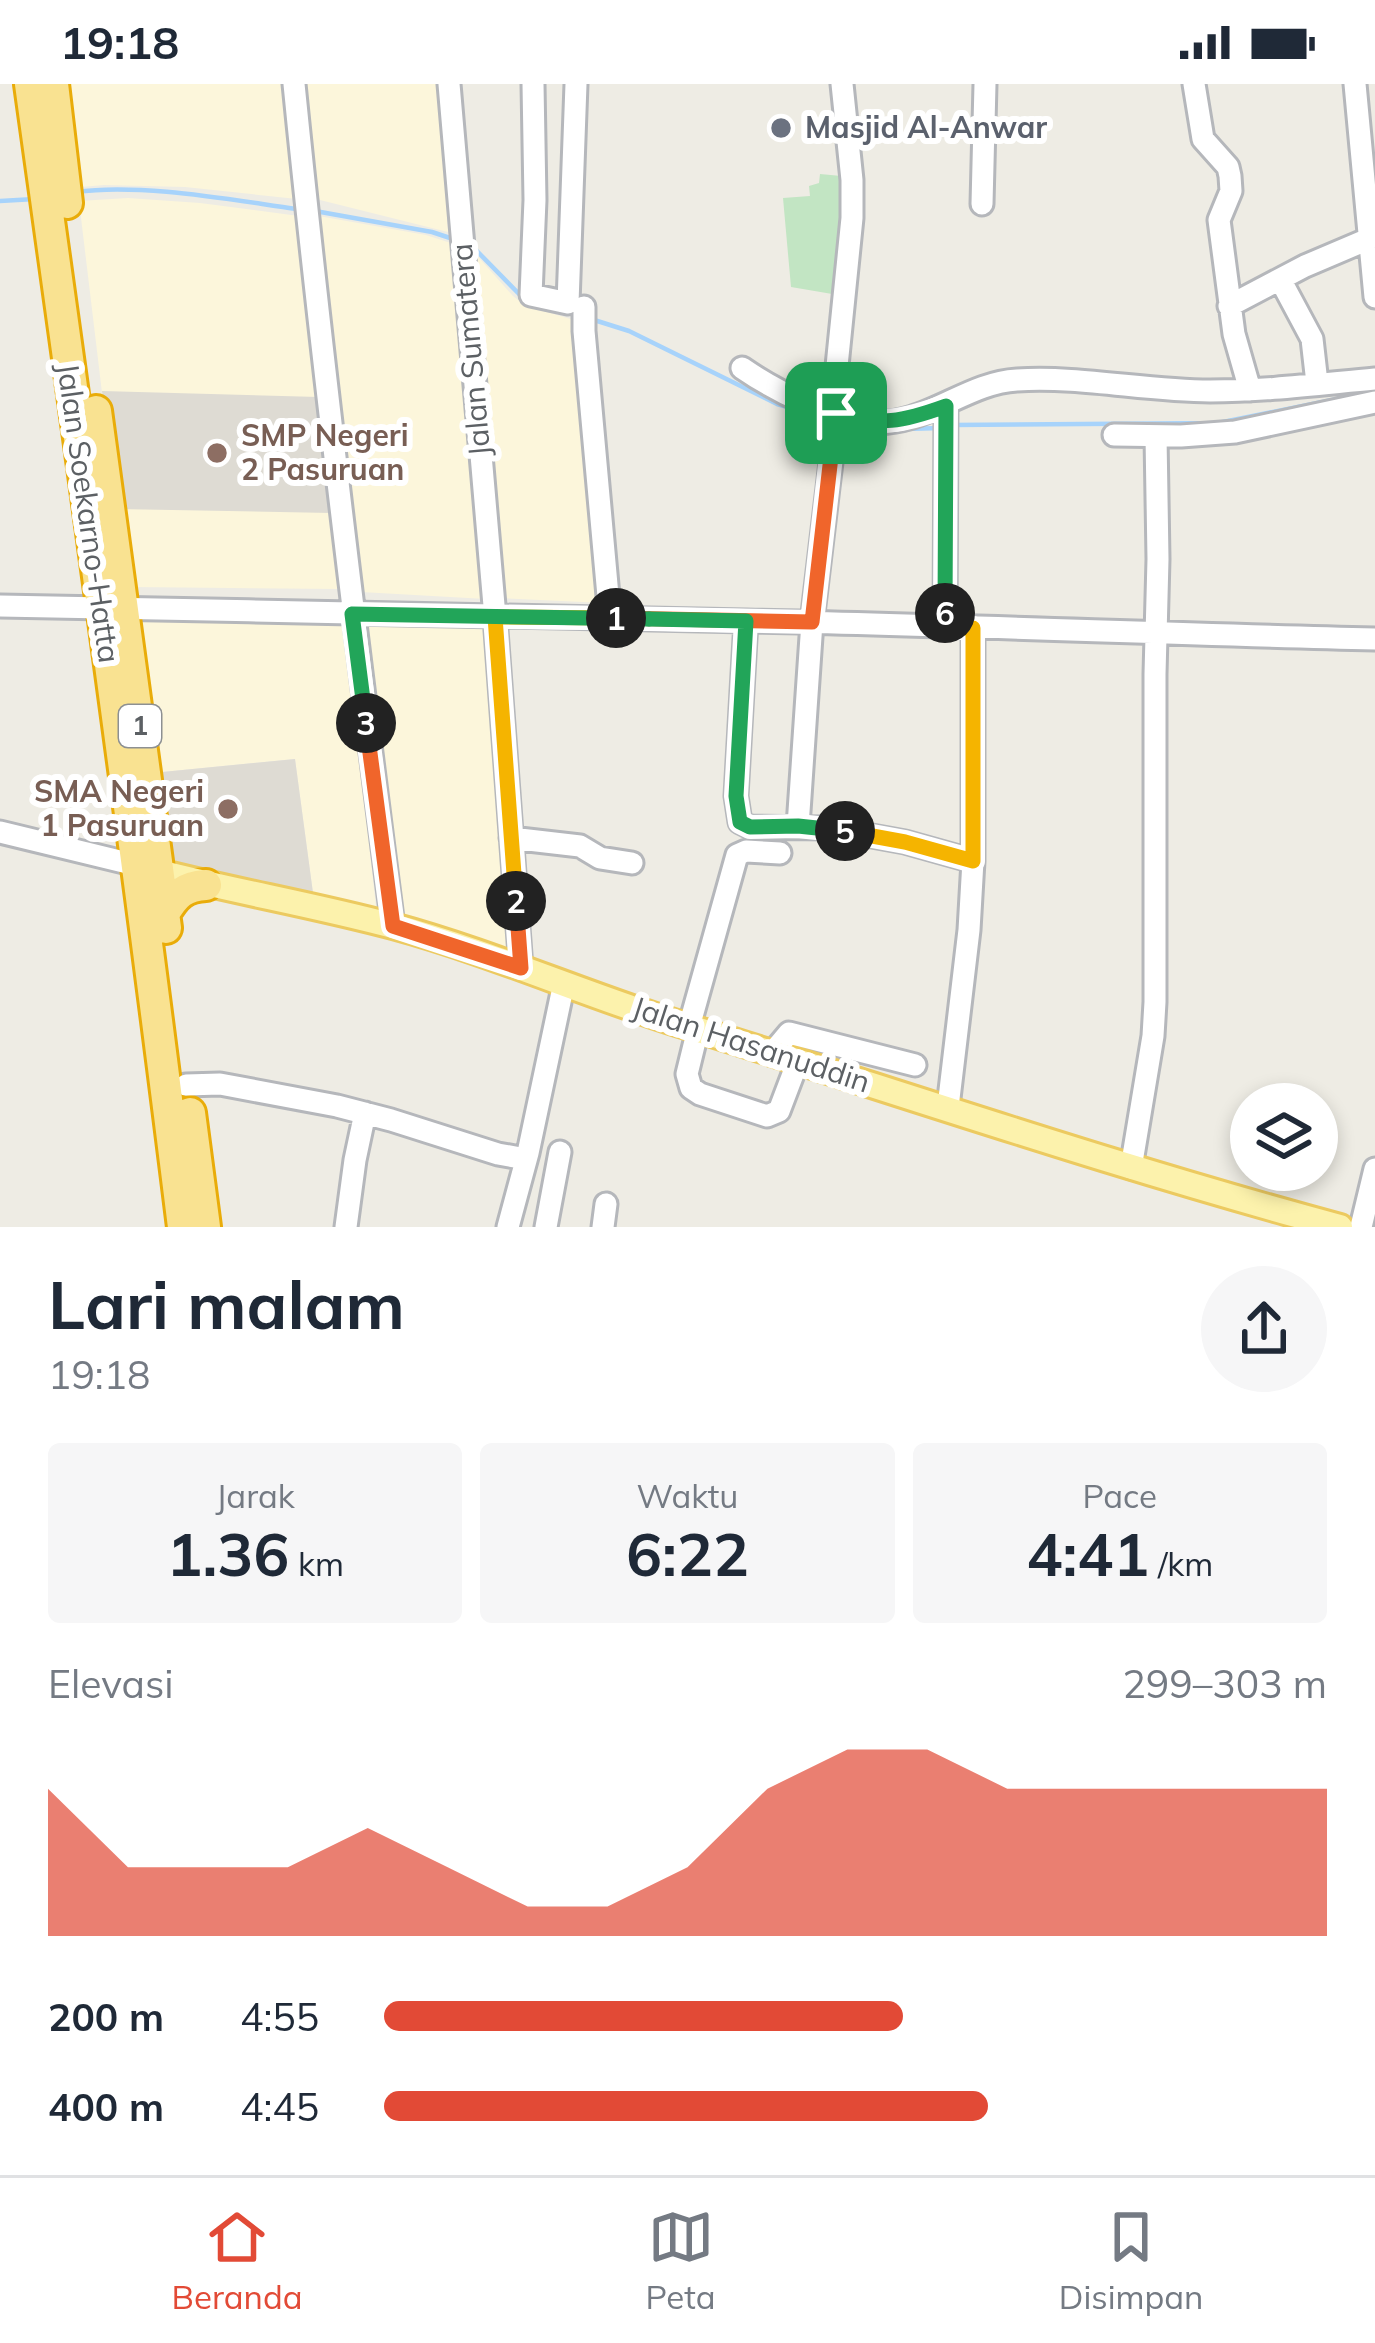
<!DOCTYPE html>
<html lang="id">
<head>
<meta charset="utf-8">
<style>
  body { margin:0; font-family:Mulish,sans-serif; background:#f6f6f7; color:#1f2937; height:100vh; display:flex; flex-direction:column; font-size:45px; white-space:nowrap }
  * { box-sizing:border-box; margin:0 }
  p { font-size:39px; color:#747a83 }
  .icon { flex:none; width:66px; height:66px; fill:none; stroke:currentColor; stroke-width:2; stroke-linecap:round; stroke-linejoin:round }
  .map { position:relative; height:1143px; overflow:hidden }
  .drawer { display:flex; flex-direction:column; background:#fff; flex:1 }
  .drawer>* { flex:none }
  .buttons { position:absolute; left:1230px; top:999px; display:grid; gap:24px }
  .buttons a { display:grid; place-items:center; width:108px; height:108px; border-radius:50%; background:#fff; box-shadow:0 6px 18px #0003; font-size:60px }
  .pin { position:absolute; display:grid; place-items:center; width:102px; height:102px; color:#fff; margin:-51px; border-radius:24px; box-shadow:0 6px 18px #0006 }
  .km { position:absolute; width:60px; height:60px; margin:-30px; border-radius:50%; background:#222; color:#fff; font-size:33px; line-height:60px; text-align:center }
  .round { display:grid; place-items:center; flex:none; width:126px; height:126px; border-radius:63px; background:#f6f6f7 }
  .headline { display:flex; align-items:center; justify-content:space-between; height:204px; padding:0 48px }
  h1 { font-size:66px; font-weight:700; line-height:90px }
  .figures { display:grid; grid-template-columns:repeat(3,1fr); gap:18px; height:204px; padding:12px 48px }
  .figures div { display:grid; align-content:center; border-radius:12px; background:#f6f6f7; text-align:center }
  .figures b { font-size:60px; font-weight:700 }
  .figures small { font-size:33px; font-weight:400 }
  .figures p { font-size:33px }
  .chart { height:336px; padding:24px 48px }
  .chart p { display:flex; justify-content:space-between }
  .chart svg { width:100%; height:216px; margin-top:12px; fill:#e24a36; opacity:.7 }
  ul { padding:0 48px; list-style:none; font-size:39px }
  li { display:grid; grid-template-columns:192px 144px 1fr; align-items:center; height:90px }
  li i { height:30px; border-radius:15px; background:#e24a36 }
  .status { display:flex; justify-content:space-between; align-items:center; height:84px; padding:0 60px; background:#fff; direction:ltr }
  .status svg { height:33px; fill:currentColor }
  .tabs { display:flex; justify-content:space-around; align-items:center; height:168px; border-top:3px solid #e0e1e3; background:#fff; font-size:33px; color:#747a83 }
  .tabs a { display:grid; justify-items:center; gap:6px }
  .tabs .active { color:#e24a36 }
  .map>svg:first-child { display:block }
  .commercial { fill:#fcf6db }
  .education { fill:#dedbd3 }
  .green { fill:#c2e5c3 }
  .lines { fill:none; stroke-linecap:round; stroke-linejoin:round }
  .stream { stroke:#a7d3fb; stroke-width:4.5 }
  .minor-casing { stroke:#b5b7bb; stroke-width:27 }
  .major-casing { stroke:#ecca60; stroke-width:30 }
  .highway-casing { stroke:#e9ac09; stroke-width:36 }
  .minor { stroke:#fff; stroke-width:21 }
  .major { stroke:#fcf2ac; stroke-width:24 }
  .highway { stroke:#f9e291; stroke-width:30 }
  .split-1-casing { stroke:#fff; stroke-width:24 }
  .split-2-casing { stroke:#fff; stroke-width:24 }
  .split-3-casing { stroke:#fff; stroke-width:24 }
  .split-4-casing { stroke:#fff; stroke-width:24 }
  .split-5-casing { stroke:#fff; stroke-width:24 }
  .split-6-casing { stroke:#fff; stroke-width:24 }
  .split-7-casing { stroke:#fff; stroke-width:24 }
  .split-1 { stroke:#f0652b; stroke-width:15 }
  .split-2 { stroke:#f5b400; stroke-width:15 }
  .split-3 { stroke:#f0652b; stroke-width:15 }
  .split-4 { stroke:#22a559; stroke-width:15 }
  .split-5 { stroke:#22a559; stroke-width:15 }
  .split-6 { stroke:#f5b400; stroke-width:15 }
  .split-7 { stroke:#22a559; stroke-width:15 }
  .worship-dot { fill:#6b7280; stroke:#fff; stroke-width:4.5 }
  .education-dot { fill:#8d6e63; stroke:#fff; stroke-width:4.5 }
  .labels { text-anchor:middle; stroke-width:12; stroke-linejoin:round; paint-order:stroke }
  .shield { fill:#fff; stroke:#8d9092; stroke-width:3 }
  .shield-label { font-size:27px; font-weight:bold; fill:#5c6064 }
  .worship-label { font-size:30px; font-weight:bold; fill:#5b616d; stroke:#fff; text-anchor:start }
  .street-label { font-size:30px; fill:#5c6064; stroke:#fff }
  .education-label { font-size:30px; font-weight:bold; fill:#785e54; stroke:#fff; text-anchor:start }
</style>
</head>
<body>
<div class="status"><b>19:18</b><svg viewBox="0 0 49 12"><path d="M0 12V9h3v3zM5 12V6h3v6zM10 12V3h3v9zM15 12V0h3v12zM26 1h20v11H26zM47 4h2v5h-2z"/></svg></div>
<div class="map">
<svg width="1375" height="1143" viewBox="0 0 1375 1143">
  <rect width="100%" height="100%" fill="#eeece4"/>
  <!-- commercial -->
  <path class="commercial" d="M57,0h229l11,115 -112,-12 -81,-2 -23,2 -9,-5z
    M305,0h135l8,148 -132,-33z
    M128,114l72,5 99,13 41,373 -209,-2 -7,-11 -45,-375z
    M313,131l113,20 31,10 29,354 -125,-7z
    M472,166l41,46 13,10 55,16 23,281 -104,-5z
    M130,522l213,2 33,299 -63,-14 -18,-134 -143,14z
    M360,523l129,5 24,337 -117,-36z"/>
  <!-- education -->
  <path class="education" d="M102,307l217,6 12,116 -215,-4z
    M295,675l18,134 -131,-26 -23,-22 -7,-72z"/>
  <!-- green -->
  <path class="green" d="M820,90l32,3 -8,119 -53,-9 -8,-89 27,-2 -1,-10 10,-3z"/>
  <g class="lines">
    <!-- stream -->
    <path class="stream" d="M76,108c65,-9 155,8 221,17
      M0,117l35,-2
      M315,127l117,21 24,8
      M472,162l51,52
      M591,235l38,12 148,73 17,5
      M952,341l266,-2 134,-27
      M905,345l36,-1"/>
    <!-- minor casing -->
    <g class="minor-casing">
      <path id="minor" d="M294,0c28,281 63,562 99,842
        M449,0l46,533 26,351
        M533,0l2,116 -4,95 37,8 8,-219
        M1194,0l9,55 25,28 2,9 1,15 -12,29 15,114 16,56
        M1355,0l20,213
        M982,120l3,-120
        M1281,197l31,58 5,44
        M1229,222l76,-40 66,-28
        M584,223v24l26,287
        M742,284c35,24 84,48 127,54 55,6 95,-39 148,-42 64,-4 129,11 193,11 55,0 110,-7 165,-12
        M1114,351l67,1 54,-4 140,-30
        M0,522c249,5 498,9 747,15 209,4 418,13 628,18
        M746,537l-10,175 4,26 10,5 78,1 77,14 68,19
        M945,544l1,-222
        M798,742l14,-204 22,-185 3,-71 15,-148v-38l-10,-96
        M0,748l136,33
        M511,754l69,8 20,12 32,5
        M689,943l48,-172 9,-4 34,2
        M698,945l-11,45 4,14 9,6 67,22 12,-5 19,-50
        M773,968l16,-19 126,32
        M186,1001l34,-1 117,22 54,14 107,34 28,5
        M948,1023l21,-177 4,-69v-232
        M1131,1084l22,-132 2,-34v-328l3,-115 -2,-123
        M346,1143l9,-67 10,-47
        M508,1143l20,-74 36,-170
        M546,1143l14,-75
        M603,1143l3,-23
        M1361,1143l14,-58"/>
    </g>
    <!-- major casing -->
    <g class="major-casing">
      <path id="major" d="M144,784c82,22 167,36 249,58 100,27 195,70 293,100 218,68 434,142 654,201"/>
    </g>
    <!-- highway casing -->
    <g class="highway-casing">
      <path id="highway" d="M30,0c53,381 106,762 153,1143
        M53,0l14,119
        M96,327l70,517
        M164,830c11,-19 20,-28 42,-29
        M190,1029l15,114"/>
    </g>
    <!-- minor -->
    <use href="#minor" class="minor"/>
    <!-- major -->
    <use href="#major" class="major"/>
    <!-- highway -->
    <use href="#highway" class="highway"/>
  </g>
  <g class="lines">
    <!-- split-1 casing -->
    <g class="split-1-casing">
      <path id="split-1" d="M616,534l196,4 24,-209"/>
    </g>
    <!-- split-2 casing -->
    <g class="split-2-casing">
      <path id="split-2" d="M516,817l-21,-284 121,1"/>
    </g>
    <!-- split-3 casing -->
    <g class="split-3-casing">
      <path id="split-3" d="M366,639l27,203 128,42 -5,-67"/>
    </g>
    <!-- split-4 casing -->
    <g class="split-4-casing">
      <path id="split-4" d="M366,639l-14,-109 297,5"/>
    </g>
    <!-- split-5 casing -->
    <g class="split-5-casing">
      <path id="split-5" d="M649,535l97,2 -10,175 4,26 10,5 48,-1 47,5"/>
    </g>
    <!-- split-6 casing -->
    <g class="split-6-casing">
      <path id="split-6" d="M845,747l60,11 68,19v-233h-28v-15"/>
    </g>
    <!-- split-7 casing -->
    <g class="split-7-casing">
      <path id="split-7" d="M836,329c45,13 66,9 110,-7l-1,207"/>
    </g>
    <!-- split-1 -->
    <use href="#split-1" class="split-1"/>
    <!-- split-2 -->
    <use href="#split-2" class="split-2"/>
    <!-- split-3 -->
    <use href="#split-3" class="split-3"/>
    <!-- split-4 -->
    <use href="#split-4" class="split-4"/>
    <!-- split-5 -->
    <use href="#split-5" class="split-5"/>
    <!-- split-6 -->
    <use href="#split-6" class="split-6"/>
    <!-- split-7 -->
    <use href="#split-7" class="split-7"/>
  </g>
  <!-- markers -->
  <circle class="worship-dot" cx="781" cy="44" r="12"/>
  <g class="education-dot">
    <circle cx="217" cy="369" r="12"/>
    <circle cx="228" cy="725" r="12"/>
  </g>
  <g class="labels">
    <!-- shield labels -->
    <rect class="shield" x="119" y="621" width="42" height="42" rx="9"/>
    <g class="shield-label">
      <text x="140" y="651">1</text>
    </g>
    <!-- worship labels -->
    <g class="worship-label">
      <text x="805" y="54">Masjid Al-Anwar</text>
    </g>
    <!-- street labels -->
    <g class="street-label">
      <text transform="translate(471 266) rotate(-95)" y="10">Jalan Sumatera</text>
      <text transform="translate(88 429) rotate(82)" y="10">Jalan Soekarno-Hatta</text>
      <text transform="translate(751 961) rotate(18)" y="10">Jalan Hasanuddin</text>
    </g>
    <!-- education labels -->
    <g class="education-label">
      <text x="241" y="362">SMP Negeri<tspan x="241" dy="34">2 Pasuruan</tspan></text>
      <text x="204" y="718" text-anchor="end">SMA Negeri<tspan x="204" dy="34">1 Pasuruan</tspan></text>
    </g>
  </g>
</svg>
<div class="buttons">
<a><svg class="icon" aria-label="layers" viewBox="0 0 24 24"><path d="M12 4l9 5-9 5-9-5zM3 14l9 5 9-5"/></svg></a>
</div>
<div class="pin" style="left:836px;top:329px;background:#1e9e55"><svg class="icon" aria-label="arrive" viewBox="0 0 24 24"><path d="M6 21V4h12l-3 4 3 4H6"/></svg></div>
<b class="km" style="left:616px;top:534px">1</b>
<b class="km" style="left:516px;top:817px">2</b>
<b class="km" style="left:366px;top:639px">3</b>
<b class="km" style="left:845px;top:747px">5</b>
<b class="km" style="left:945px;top:529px">6</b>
</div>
<section class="drawer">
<div class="headline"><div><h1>Lari malam</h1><p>19:18</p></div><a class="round"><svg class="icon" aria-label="share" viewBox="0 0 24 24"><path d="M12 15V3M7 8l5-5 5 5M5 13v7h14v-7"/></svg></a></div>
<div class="figures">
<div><p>Jarak</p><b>1.36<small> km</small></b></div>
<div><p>Waktu</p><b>6:22</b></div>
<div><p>Pace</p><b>4:41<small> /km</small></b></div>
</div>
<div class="chart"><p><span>Elevasi</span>299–303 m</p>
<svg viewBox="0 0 160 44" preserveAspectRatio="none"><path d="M0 44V14L10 30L20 30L30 30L40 22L50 30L60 38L70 38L80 30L90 14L100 6L110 6L120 14L130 14L140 14L150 14L160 14V44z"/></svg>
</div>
<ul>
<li><b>200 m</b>4:55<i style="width:55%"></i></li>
<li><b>400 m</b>4:45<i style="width:64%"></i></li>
</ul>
</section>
<nav class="tabs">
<a class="active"><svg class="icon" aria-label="home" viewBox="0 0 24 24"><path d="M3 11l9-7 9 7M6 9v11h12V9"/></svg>Beranda</a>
<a><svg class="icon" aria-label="map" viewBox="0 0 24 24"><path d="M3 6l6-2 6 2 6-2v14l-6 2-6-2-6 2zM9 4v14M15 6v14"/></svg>Peta</a>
<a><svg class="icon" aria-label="saved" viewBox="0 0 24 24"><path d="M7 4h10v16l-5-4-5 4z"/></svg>Disimpan</a>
</nav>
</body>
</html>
